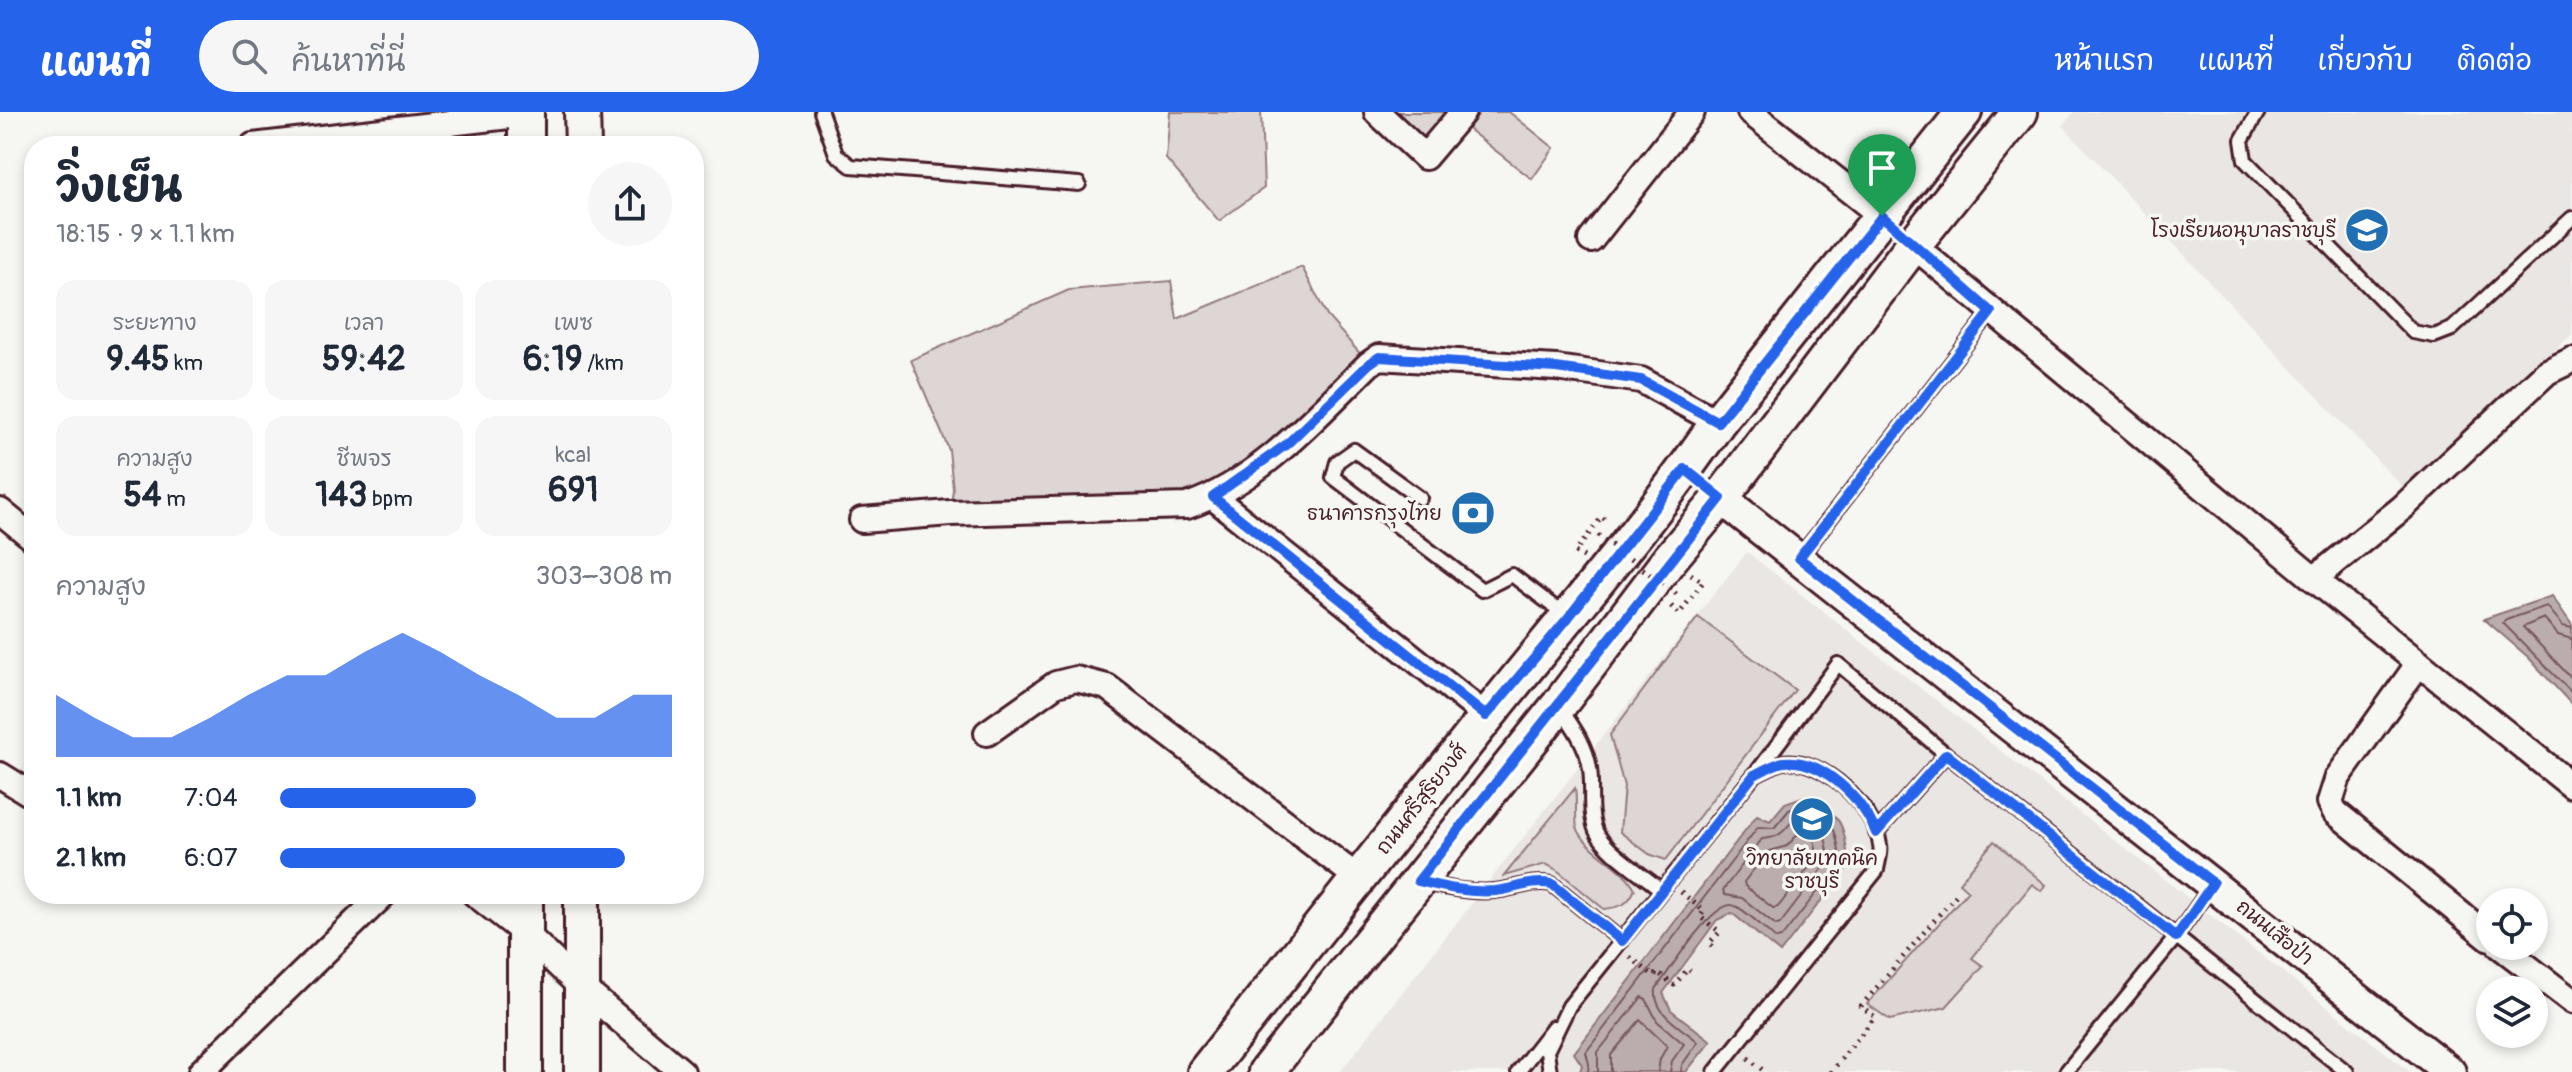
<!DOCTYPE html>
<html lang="th">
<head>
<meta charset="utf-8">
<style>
  body { margin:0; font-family:Pangolin,"Playpen Sans Thai",sans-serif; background:#f6f6f7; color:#1f2937; height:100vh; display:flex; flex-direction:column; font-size:30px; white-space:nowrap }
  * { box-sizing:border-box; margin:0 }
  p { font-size:26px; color:#747a83 }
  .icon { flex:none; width:44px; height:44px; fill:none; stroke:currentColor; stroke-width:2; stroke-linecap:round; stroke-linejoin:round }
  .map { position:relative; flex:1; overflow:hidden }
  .drawer { position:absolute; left:24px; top:24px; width:680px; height:768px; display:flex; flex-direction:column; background:#fff; border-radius:32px; box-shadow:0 4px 12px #0003 }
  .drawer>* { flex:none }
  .controls { position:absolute; left:2476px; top:776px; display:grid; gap:16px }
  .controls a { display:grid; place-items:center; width:72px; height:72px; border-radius:50%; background:#fff; box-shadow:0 4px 12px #0003; font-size:40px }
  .pin { position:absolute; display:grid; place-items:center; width:68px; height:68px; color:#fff; margin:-82px -34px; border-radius:50% 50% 50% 0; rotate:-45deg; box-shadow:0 0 8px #0007 }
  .pin .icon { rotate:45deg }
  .round { display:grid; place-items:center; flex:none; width:84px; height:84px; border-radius:42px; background:#f6f6f7 }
  .head { display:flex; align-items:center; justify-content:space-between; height:136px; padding:0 32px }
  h1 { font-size:44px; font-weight:700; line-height:60px }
  .stats { display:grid; grid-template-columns:repeat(3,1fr); gap:12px; height:136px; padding:8px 32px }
  .stats div { display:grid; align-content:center; border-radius:20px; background:#f6f6f7; text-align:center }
  .stats b { font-size:34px; font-weight:700 }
  .stats small { font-size:22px; font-weight:400 }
  .stats p { font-size:22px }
  .chart { height:224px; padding:16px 32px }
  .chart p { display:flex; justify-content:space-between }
  .chart svg { width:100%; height:144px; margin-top:8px; fill:#2563eb; opacity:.7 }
  ul { padding:0 32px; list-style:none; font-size:26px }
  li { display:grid; grid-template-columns:128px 96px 1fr; align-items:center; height:60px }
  li i { height:20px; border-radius:10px; background:#2563eb }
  header { display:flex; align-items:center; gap:48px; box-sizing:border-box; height:112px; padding:0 40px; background:#2563eb; color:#fff }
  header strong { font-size:38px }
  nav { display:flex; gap:44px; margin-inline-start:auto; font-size:28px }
  .search { width:560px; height:72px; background:#f6f6f7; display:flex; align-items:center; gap:20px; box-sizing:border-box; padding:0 28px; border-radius:44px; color:#747a83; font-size:30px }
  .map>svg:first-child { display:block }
  .built { fill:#e9e6e3 }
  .green { fill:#ddd6d5; stroke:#947a80; stroke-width:2 }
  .water { fill:#bbadae; stroke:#8e747a; stroke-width:2 }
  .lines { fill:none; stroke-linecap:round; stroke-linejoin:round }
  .shore { stroke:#77585f; stroke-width:2 }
  .service-casing { stroke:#4a1f2b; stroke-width:18 }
  .minor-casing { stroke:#4a1f2b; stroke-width:30 }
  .tertiary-casing { stroke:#4a1f2b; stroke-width:36 }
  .secondary-casing { stroke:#4a1f2b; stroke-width:40 }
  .path { stroke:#4a1f2b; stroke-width:5; stroke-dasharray:2 6; stroke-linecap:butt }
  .service { stroke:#f6f6f2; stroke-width:12 }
  .minor { stroke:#f6f6f2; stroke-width:24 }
  .tertiary { stroke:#f6f6f2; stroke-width:30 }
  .secondary { stroke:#f6f6f2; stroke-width:34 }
  .path-bridge { stroke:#4a1f2b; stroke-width:5; stroke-dasharray:2 6; stroke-linecap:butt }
  .route-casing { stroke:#fff; stroke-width:16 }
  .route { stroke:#2563eb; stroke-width:10 }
  .labels { text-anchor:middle; stroke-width:7; stroke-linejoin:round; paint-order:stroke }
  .poi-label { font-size:20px; fill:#4a1f2b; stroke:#f6f6f2; text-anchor:end }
  .street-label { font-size:20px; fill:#4a1f2b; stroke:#f6f6f2 }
</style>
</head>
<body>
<header>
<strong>แผนที่</strong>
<div class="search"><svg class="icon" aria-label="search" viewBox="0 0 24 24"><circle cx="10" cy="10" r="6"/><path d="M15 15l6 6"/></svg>ค้นหาที่นี่</div>
<nav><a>หน้าแรก</a><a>แผนที่</a><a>เกี่ยวกับ</a><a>ติดต่อ</a></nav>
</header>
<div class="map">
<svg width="2572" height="960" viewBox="0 0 2572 960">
  <rect width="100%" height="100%" fill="#f6f6f2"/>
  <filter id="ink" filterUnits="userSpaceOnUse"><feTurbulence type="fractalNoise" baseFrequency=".0125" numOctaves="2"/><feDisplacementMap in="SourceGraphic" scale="16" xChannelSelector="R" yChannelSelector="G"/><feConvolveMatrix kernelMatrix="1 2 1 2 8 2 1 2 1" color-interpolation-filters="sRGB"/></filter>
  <g filter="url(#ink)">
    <!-- built -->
    <path class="built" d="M2074,0h498v222l-163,160 -346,-368z
      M1747,440l663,520h-1070z"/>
    <!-- green -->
    <path class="green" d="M1170,0h91l3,76 -45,33 -53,-62z
      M1388,0h59l-24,31z
      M1480,0h29l45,36 -22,31 -64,-50z
      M1302,155l25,49 42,48 -156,133 -263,16 3,-24 -4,-39 -38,-90 158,-70 102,-9 6,38z
      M1698,505l97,73 -129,170 -17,-6 -29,-22 4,-46 -14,-51z
      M1575,676c2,11 0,33 2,39 9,25 46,37 58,62 -7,16 -14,18 -31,20l-47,-39 -11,-6 -42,12z
      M1994,729l52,44 -4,6 -10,-7 -60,74 11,8 -37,41 -56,13 -23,-16 101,-113 -9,-8z"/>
    <!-- water -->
    <path class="water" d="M2552,484l20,29v80l-44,-48 -44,-38z
      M1802,685c42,18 41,25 47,68l-69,88 -48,-40 -15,7 -54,73 8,17 40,31 -25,31h-106l2,-7 -8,-12 183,-238 13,6 15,-18z"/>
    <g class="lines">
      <!-- shore -->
      <path class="shore" d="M2572,516l-9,-2 -16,-20 -41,14 -3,3 69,70
        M2572,527l-14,-4 -14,-17 -21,9 49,52
        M1802,705c22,9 25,20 27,43l-49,64 -4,1 -34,-27 -17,-3 -2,-5 39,-51c28,-2 21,-17 40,-22z
        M1801,719c14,1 15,14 16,26l-39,50 -5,1 -28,-22 -1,-4 23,-30 20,-6z
        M1588,960l1,-8 -3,-12 172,-225 16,1 15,-18 11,-4c33,10 38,24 40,57l-59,75 -5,1c-8,-7 -36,-35 -45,-34 -22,1 -62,66 -75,84 -3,26 26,38 42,53l-16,23 -1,7
        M1598,960v-20l44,-55 4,2 11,22 27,23 -12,17 -2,11
        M1611,960v-17l29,-35 27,26 -7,13 -2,13"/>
      <!-- service casing -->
      <g class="service-casing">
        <path id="service" d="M821,0l15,42 15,12 228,18
          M2258,0l-16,28 3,20 168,172 21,4 18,-7 120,-111
          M1420,386l-66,-48 -17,12 -4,15 149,113 30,-15 54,41
          M1799,446l192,-246
          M1560,596c13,18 27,38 30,61 3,20 -2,43 6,62 8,19 49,45 65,59
          M1756,661l82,-109 108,90 401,318
          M1876,721l70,-79
          M1424,771c23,5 46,10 71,8 20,-2 36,-11 57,-7l70,57
          M1518,960l35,-45
          M1550,960l-3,-21 22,-45 185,-231c9,-4 20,-11 29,-13 40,-6 92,46 97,83 2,7 -2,17 -3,25l-162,202
          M2066,960l110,-135 36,-52"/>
      </g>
      <!-- minor casing -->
      <g class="minor-casing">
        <path id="minor" d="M1377,0l48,45 38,-45
          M1750,0l132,104
          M253,34l273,-32
          M1591,128l101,-128
          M1913,133l401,334 258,207
          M1213,385l273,219
          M0,399l34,28
          M862,408l88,-7 237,-7c72,-24 129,-90 182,-142l10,-7 177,11 85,12 77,42
          M2314,467l88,-71 145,-136 25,-12
          M2419,551l-81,114 -8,25 5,10 155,126
          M987,621l69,-49 20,-5 31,8 251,191
          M0,663l34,21
          M475,782l50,39 56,54 101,85
          M2500,834l72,55
          M201,960l183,-178"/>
      </g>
      <!-- tertiary casing -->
      <g class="tertiary-casing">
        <path id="tertiary" d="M1721,386l729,574"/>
      </g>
      <!-- secondary casing -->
      <g class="secondary-casing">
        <path id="secondary" d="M582,0l1,34
          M526,34v-34
          M525,782v178
          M582,782v178
          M1205,960c93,-118 186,-236 280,-353 78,-98 162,-193 233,-297l246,-310
          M1266,960l293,-367 110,-145 52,-62 192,-253 107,-133"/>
      </g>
      <!-- path -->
      <path class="path" d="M1584,445l-9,-5 27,-35 6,5
        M1671,494l8,8 24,-32 -12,-8
        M1681,780l23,19 -4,6 20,15 -11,11 3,3
        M1630,845l24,19 3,-4 17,13 14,-16 2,2
        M1748,946l17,14
        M1831,960l44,-55 -14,-11 95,-111 -4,-3"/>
      <!-- service -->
      <use href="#service" class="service"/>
      <!-- minor -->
      <use href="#minor" class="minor"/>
      <!-- tertiary -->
      <use href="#tertiary" class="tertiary"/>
      <!-- secondary -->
      <use href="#secondary" class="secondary"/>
      <!-- path-bridge -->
      <path class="path-bridge" d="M1598,423l81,61"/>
    </g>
  </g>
  <g class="lines" filter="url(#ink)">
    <!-- route casing -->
    <g class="route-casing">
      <path id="route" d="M1882,104l109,96 -192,246 414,325 -37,54 -230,-183 -70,79c-13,-33 -53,-75 -92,-71 -9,1 -21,9 -30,13l-132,166 -70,-57c-21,-4 -37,5 -57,7 -27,2 -52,-4 -77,-10l303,-383 -36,-29 -117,149 -82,98 -273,-219 74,-53 82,-80 10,-7 177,11 85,12 77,42z"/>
    </g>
    <!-- route -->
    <use href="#route" class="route"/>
  </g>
  <!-- icons -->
  <defs>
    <g id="school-disc" transform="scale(2.3)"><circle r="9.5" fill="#1f6fb2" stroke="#f6f6f2"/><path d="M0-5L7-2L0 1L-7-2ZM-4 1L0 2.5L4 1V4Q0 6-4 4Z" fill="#fff"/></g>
    <g id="bank-disc" transform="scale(2.3)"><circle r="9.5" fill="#1f6fb2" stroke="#f6f6f2"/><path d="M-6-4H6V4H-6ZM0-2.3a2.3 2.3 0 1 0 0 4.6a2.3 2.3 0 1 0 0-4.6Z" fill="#fff"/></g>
    <g id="university-disc" transform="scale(2.3)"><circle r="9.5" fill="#1f6fb2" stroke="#f6f6f2"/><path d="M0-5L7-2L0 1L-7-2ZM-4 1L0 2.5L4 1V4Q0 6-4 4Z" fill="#fff"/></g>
  </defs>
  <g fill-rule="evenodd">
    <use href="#school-disc" x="2367" y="118"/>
    <use href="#bank-disc" x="1473" y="401"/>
    <use href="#university-disc" x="1812" y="707"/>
  </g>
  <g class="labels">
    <!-- poi labels -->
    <g class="poi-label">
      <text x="2336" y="125">โรงเรียนอนุบาลราชบุรี</text>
      <text x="1442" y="408">ธนาคารกรุงไทย</text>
      <text x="1812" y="753" text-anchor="middle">วิทยาลัยเทคนิค<tspan x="1812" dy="23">ราชบุรี</tspan></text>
    </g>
    <!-- street labels -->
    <g class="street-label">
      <text transform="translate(1421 687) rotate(-52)" y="7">ถนนศรีสุริยวงศ์</text>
      <text transform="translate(2275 820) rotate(39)" y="7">ถนนเสือป่า</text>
    </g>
  </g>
</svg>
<div class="controls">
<a><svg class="icon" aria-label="locate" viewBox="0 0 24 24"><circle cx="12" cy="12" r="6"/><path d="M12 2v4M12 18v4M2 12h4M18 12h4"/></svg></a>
<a><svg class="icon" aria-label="layers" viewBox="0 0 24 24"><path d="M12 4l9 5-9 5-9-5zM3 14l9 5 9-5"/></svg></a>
</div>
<div class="pin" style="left:1882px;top:104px;background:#1e9e55"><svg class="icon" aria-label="arrive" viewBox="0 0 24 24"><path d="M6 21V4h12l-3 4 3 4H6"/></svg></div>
<section class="drawer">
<div class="head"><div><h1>วิ่งเย็น</h1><p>18:15 · 9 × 1.1 km</p></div><a class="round"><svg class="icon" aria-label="share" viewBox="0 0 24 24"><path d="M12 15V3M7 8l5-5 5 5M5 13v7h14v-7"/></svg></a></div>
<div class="stats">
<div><p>ระยะทาง</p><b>9.45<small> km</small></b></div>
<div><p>เวลา</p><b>59:42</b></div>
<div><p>เพซ</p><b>6:19<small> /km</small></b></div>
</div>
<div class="stats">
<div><p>ความสูง</p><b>54<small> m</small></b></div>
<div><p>ชีพจร</p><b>143<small> bpm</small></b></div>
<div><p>kcal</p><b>691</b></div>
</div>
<div class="chart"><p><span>ความสูง</span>303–308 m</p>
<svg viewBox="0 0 160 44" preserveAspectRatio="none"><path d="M0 44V25L10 32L20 38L30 38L40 32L50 25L60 19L70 19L80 12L90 6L100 12L110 19L120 25L130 32L140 32L150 25L160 25V44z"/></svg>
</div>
<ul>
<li><b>1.1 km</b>7:04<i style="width:50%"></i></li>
<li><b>2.1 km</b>6:07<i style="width:88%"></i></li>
</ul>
</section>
</div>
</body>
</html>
